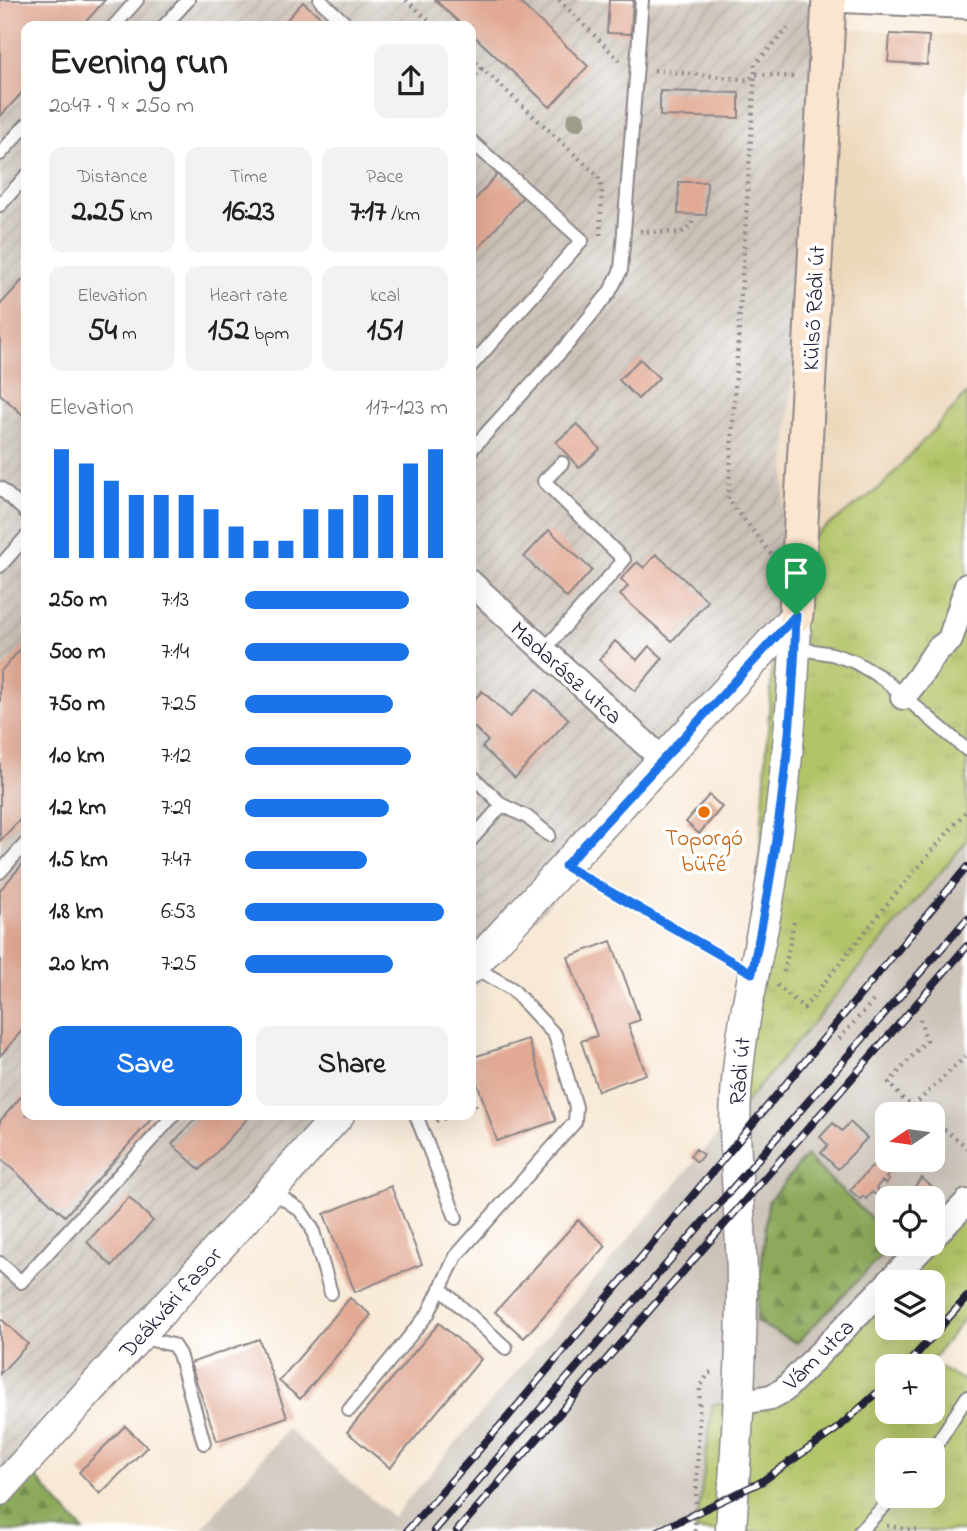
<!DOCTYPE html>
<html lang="en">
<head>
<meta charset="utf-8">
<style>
  body { margin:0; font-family:"Indie Flower",sans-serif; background:#f2f2f2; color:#222; height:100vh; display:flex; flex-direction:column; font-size:26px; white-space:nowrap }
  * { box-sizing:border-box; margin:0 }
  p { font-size:23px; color:#767676 }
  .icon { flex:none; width:38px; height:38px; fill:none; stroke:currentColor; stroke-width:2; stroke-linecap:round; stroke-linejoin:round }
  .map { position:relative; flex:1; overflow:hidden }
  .panel { position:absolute; left:21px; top:21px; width:455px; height:1099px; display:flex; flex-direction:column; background:#fff; border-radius:14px; box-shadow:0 7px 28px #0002 }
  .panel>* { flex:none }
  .needle { width:46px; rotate:257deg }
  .buttons { position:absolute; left:875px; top:1102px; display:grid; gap:14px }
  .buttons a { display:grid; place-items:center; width:70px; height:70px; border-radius:14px; background:#fff; box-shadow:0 7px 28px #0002; font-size:35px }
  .pin { position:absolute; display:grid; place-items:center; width:60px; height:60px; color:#fff; margin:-72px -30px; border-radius:50% 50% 50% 0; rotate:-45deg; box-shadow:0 0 7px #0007 }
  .pin .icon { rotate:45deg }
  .round { display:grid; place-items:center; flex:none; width:74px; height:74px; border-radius:14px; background:#f2f2f2 }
  .summary { display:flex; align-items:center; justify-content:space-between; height:119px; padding:0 28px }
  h1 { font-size:38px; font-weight:700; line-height:52px }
  .figures { display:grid; grid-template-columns:repeat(3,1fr); gap:10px; height:119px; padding:7px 28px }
  .figures div { display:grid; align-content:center; border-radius:14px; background:#f2f2f2; text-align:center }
  .figures b { font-size:30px; font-weight:700 }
  .figures small { font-size:19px; font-weight:400 }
  .figures p { font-size:19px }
  .chart { height:196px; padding:14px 28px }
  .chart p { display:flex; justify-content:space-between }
  .chart svg { width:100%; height:126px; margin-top:7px; stroke:#1a73e8; stroke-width:6 }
  .action { display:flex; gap:14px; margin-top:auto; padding:14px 28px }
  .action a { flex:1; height:80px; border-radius:14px; background:#1a73e8; color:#fff; font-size:28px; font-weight:700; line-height:80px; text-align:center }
  .action a+a { background:#f2f2f2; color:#222 }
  ul { padding:0 28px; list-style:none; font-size:23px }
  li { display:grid; grid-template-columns:112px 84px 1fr; align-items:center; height:52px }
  li i { height:18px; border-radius:9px; background:#1a73e8 }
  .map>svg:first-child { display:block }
  .built { fill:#ecd7ba }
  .industrial { fill:url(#industrial-furrows) }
  .railway { fill:#cbc2b8; fill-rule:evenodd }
  .grass { fill:url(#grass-tufts); stroke:#6a7351; stroke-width:2; fill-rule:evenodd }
  .forest { fill:url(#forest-firs); stroke:#58664c; stroke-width:2 }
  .building { fill:#e2aa95 }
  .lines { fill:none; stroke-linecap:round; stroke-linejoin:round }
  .service-casing { stroke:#8d8688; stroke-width:16 }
  .minor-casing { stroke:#8d8688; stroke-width:28 }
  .tertiary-casing { stroke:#8d8688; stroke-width:33 }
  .secondary-casing { stroke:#8d8688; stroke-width:37 }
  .path { stroke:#8d8688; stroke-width:4.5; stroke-dasharray:2 5; stroke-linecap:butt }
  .service { stroke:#fff; stroke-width:12 }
  .minor { stroke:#fff; stroke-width:24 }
  .tertiary { stroke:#fff; stroke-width:30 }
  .secondary { stroke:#fbe5cf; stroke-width:33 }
  .rail-casing { stroke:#22223b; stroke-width:8 }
  .rail { stroke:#fff; stroke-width:5; stroke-dasharray:16; stroke-linecap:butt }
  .tree { fill:#9e9b89 }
  .route-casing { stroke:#fff; stroke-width:14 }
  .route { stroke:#1a73e8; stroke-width:9 }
  .food-dot { fill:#e8710a; stroke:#fff; stroke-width:2.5 }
  .labels { text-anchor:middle; stroke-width:7; stroke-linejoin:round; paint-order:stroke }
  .street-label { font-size:23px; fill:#22223b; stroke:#fff }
  .food-label { font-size:23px; fill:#c56008; stroke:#fff }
</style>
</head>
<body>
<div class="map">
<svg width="967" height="1531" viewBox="0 0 967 1531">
  <defs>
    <pattern id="industrial-furrows" width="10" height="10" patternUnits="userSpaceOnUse" patternTransform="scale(1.75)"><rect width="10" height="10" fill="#cbc2b8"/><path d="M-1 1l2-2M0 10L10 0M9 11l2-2" fill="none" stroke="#aea69f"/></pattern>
    <pattern id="grass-tufts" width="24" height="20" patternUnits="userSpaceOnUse" patternTransform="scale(1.75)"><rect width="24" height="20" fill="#b2c467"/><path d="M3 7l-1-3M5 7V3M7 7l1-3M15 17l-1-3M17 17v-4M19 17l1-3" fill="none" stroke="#99a85a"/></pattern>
    <pattern id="forest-firs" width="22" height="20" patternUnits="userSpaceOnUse" patternTransform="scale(1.75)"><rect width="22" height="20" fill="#8daa5c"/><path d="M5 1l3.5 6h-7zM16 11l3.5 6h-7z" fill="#738a4d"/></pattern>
  </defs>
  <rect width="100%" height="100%" fill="#fff"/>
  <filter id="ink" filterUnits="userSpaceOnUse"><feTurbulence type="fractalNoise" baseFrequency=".0143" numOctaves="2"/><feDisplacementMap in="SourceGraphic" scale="14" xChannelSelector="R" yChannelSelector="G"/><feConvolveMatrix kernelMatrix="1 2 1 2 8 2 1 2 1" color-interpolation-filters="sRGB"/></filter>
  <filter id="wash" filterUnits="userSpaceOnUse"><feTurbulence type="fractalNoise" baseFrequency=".00686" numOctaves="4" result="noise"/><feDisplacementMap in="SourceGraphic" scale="28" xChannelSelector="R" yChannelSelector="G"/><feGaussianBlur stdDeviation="1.57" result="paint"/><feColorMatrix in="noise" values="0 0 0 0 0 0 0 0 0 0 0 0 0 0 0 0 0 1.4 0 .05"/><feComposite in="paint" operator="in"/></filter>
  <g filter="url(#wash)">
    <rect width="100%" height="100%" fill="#f8e9d6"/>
    <!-- built -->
    <path class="built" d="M817,27l150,9v357l-86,94 -102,74z"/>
    <!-- industrial -->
    <path class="industrial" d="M0,0h818l-45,656 -302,334v-964h-445v1089h331l-357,393z"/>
    <!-- railway -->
    <path class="railway" d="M967,841v360l-34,36v-38h-46v45h39l-148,156 -65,4 -17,127h-496l87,-102 106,88zM887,1115h46v45h-46z"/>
    <!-- grass -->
    <path class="grass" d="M967,393v448l-227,268 12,-136 27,-412 102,-74z
      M967,1201v114l-37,48 37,19v149h-271l17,-127 65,-4 109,-115v43h46v-45h-44zM887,1367h46v45h-46zM887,1451h46v45h-46z"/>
    <!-- forest -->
    <path class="forest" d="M806,1156l81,78v10h6l-96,99 -41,-21 12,-120z
      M32,1473l52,58h-84v-23z"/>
    <g id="blocks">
      <!-- building -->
      <path class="building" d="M0,0h105l-23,26h-56v62l-26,29z
        M435,0h82l71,66 -38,41 -79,-74v-7h-8z
        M609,0h24l-2,34 -24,-1z
        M303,2l28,24h-50z
        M890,34l39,2 -2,29 -39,-3z
        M660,91l79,2v25l-79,-2z
        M497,174l26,23 -52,60v-53z
        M679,182h28l-1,33 -28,-1z
        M26,276v142l-26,-24v-89z
        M640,359l19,19 -21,21 -19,-19z
        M577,424l23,25 -21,19 -23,-26z
        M549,530l43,40 -25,28 -43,-41z
        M656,554l52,47 -36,40 -52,-46 8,-9 -7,-7 16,-17 7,6z
        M615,641l22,19 12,-14 14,12 -28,33 -36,-31z
        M26,643v170l-26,28v-169z
        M536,689l33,30 -54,59 -33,-31 6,-6 -17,-17v-21l11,-12 28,26z
        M709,795l13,12 -23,27 -13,-12z
        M26,860v166l-26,30v-166z
        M611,941l29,79 -12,4 18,50 -48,17 -17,-50 16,-5 -29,-79z
        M528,1039l28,82 -59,20 -26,-76v-7z
        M26,1091v24h129l-90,101 -65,-58v-37z
        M199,1115h52l-51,55 -28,-26z
        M850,1122l17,16 -29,31 -17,-16 7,-8 -8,-8 13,-14 9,8z
        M696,1149l7,6 -6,7 -7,-6z
        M884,1154l3,6 6,3 -3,3 3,3 -7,9 3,2 -3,4 -4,-3 -6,7 3,3 -3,4 -4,-3 -6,7 -3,-3 -3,3 -10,-9z
        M922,1178l10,9 -7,8 -10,-9z
        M391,1186l31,78 -67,28 -31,-78z
        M129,1197l24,24 -41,45 -25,-24z
        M578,1220l28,26 -82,92 -29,-26z
        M350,1298l21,17 -71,84 -21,-18z
        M0,1318l28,26 -28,30z
        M439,1323l42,36 -91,109 -43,-36z
        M259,1339l28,78 -70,24 -27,-78z
        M125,1426l22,21 -47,47 -21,-22z"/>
    </g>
  </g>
  <g filter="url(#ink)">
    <use href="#blocks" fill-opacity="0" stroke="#8d8688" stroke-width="2"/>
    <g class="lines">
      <!-- service casing -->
      <g class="service-casing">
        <path id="service" d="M320,0l28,26
          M114,26l23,-26
          M164,26l24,-26
          M471,141l111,99 -111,126
          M0,154l26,-29
          M0,205l26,-29
          M471,450l94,-103 44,-54 12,-23 21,-270
          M0,488l26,24
          M0,566l26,-29
          M795,648l37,6 23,8 27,16 85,72
          M543,651l81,-91 -80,-79 18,-18
          M471,775l31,30 -31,35
          M502,805l25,12 22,18
          M0,872l26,-29
          M416,1115l40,103
          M271,1190l29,20 12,18 19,65
          M0,1263l21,19 153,-167
          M440,1288l66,60
          M139,1337l34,8 6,9 25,89
          M349,1410l79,-96 28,-58 119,-134 1,-15 -21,-72 -43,-46 -38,-22
          M932,1451l35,-54
          M860,1531l34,-35"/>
      </g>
      <!-- minor casing -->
      <g class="minor-casing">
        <path id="minor" d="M843,0l124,6
          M471,583l192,177
          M903,697l16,-20 18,-27 13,-10 17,-54
          M933,1237l34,-35
          M888,1283l38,-39
          M737,1403l34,-6 13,-7 103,-106"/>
      </g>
      <!-- tertiary casing -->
      <g class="tertiary-casing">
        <path id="tertiary" d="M471,968l325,-353
          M0,1490l339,-375
          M731,1531c5,-82 11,-166 11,-248 0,-67 -11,-134 -5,-201 5,-67 23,-132 34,-198 13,-89 23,-179 25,-269"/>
      </g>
      <!-- secondary casing -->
      <g class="secondary-casing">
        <path id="secondary" d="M796,615l33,-615"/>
      </g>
      <!-- path -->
      <path class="path" d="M406,0l29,26
        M559,0l61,61
        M471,58l127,118 4,13 -2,47
        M654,70l95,10 6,-6v-10l33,-35
        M471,80l11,-12
        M640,231l41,2 11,-8 1,-8
        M771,554l-43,-55 27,-425 41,3
        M587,879l145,82
        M784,972l10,-50
        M777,985l27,23 93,-116 70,-82
        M920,1019l6,21 -37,43 14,16 21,16
        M839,1039l35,-39
        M471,1091l5,16 -5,2
        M913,1106l54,-51
        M436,1121l19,-6
        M933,1121l34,26
        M887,1526l34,5
        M695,1531l5,-144 9,-14 5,-1"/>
      <!-- service -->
      <use href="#service" class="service"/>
      <!-- minor -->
      <use href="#minor" class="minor"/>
      <!-- tertiary -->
      <use href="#tertiary" class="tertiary"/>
      <!-- secondary -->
      <use href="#secondary" class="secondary"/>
      <!-- rail casing -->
      <g class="rail-casing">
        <path id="rail" d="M905,1367l62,-70
          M407,1531l100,-113 460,-551
          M434,1531l533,-612
          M457,1531l510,-585
          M658,1531l103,-49 77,-54 49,-44"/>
      </g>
      <!-- rail -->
      <use href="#rail" class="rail"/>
    </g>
    <!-- trees -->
    <circle class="tree" cx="576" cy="121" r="10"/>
  </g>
  <g class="lines" filter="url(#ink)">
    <!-- route casing -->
    <g class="route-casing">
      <path id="route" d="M796,615c-3,121 -19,240 -44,358l-187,-107z"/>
    </g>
    <!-- route -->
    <use href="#route" class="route"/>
  </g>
  <!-- markers -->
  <circle class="food-dot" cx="704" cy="812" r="7"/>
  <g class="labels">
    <!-- street labels -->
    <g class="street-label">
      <text transform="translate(813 308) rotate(-87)" y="8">Külső Rádi út</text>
      <text transform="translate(567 672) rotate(42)" y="8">Madarász utca</text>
      <text transform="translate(739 1071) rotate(-85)" y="8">Rádi út</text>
      <text transform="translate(170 1302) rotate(-48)" y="8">Deákvári fasor</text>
      <text transform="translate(818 1354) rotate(-45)" y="8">Vám utca</text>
    </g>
    <!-- food labels -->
    <g class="food-label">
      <text x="704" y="845">Toporgó<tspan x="704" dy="26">büfé</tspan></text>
    </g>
  </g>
</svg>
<div class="buttons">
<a><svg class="needle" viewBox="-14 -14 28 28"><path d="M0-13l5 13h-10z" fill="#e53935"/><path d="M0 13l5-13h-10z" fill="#767676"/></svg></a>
<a><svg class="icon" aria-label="locate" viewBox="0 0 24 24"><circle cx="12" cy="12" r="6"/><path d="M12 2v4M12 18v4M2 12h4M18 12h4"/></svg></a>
<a><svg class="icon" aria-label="layers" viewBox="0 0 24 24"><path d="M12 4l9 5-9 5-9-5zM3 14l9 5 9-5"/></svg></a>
<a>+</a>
<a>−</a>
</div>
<div class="pin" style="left:796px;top:615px;background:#1e9e55"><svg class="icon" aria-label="arrive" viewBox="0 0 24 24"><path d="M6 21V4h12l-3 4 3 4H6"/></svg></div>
<section class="panel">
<div class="summary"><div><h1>Evening run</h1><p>20:47 · 9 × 250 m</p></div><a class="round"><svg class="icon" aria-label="share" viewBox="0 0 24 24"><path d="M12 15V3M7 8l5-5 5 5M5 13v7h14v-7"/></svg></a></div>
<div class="figures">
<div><p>Distance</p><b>2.25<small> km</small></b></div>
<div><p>Time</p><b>16:23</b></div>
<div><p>Pace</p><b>7:17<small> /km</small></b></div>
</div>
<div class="figures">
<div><p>Elevation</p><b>54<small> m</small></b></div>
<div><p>Heart rate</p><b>152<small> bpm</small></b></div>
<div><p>kcal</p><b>151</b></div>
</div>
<div class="chart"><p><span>Elevation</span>117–123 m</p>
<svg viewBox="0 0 160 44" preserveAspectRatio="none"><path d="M5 44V6M15 44V11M25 44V17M35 44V22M45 44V22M55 44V22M65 44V27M75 44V33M85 44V38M95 44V38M105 44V27M115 44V27M125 44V22M135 44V22M145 44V11M155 44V6"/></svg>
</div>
<ul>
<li><b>250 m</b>7:13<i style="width:81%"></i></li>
<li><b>500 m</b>7:14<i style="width:81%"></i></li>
<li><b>750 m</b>7:25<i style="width:73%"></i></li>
<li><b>1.0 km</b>7:12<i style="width:82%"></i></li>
<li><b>1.2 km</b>7:29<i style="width:71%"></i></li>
<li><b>1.5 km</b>7:47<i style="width:60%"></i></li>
<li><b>1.8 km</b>6:53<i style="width:98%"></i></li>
<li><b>2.0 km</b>7:25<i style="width:73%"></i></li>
</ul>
<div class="action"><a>Save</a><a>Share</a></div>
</section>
</div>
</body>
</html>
